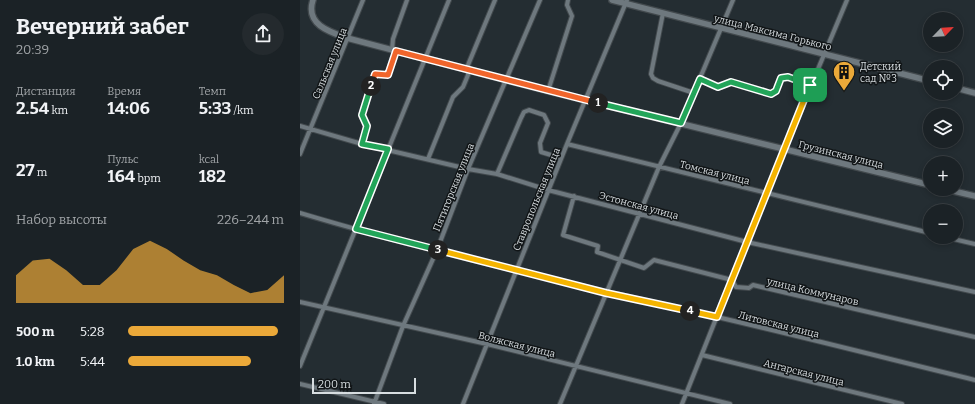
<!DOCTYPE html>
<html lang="ru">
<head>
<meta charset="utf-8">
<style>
  body { margin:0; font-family:Bitter,serif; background:#242a2e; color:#f1f3f6; height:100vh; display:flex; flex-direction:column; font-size:15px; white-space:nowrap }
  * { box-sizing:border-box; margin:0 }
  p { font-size:13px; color:#a0a4a7 }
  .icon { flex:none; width:22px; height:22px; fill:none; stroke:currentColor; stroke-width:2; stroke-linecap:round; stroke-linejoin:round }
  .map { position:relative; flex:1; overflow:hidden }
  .side { display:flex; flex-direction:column; background:#1b2226; width:300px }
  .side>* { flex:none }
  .needle { width:26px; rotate:65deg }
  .fabs { position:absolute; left:623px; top:12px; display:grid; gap:8px }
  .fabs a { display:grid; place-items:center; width:40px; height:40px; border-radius:50%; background:#1b2226; box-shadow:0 2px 6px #0003,0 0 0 1px #393f43; font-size:20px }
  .scale { position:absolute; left:12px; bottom:10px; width:104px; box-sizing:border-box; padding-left:4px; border:2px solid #d7dde0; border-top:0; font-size:11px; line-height:14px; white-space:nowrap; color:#d7dde0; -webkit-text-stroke:3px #111517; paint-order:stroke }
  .pin { position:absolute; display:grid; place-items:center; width:34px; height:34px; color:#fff; margin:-17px; border-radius:8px; box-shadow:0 2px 6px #0006 }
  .km { position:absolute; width:20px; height:20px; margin:-10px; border-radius:50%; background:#222; color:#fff; font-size:11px; line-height:20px; text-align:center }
  .round { display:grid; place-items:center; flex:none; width:42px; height:42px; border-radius:21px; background:#242a2e }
  .overview { display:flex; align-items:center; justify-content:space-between; height:68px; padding:0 16px }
  h1 { font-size:22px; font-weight:700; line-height:30px }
  .figures { display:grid; grid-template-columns:repeat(3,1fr); gap:6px; height:68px; padding:4px 16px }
  .figures div { display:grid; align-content:center }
  .figures b { font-size:17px; font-weight:700 }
  .figures small { font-size:11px; font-weight:400 }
  .figures p { font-size:11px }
  .chart { height:112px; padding:8px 16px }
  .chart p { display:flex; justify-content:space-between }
  .chart svg { width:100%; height:72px; margin-top:4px; fill:#eba939; opacity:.7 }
  ul { padding:0 16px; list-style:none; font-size:13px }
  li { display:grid; grid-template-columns:64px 48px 1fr; align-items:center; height:30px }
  li i { height:10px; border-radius:5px; background:#eba939 }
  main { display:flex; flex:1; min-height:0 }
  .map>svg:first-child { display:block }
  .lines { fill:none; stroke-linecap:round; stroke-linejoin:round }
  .minor-casing { stroke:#42494d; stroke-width:6 }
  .secondary-casing { stroke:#42494d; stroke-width:8 }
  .minor { stroke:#6e787e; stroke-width:4 }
  .secondary { stroke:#6e787e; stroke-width:5.5 }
  .split-1-casing { stroke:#fff; stroke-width:8 }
  .split-2-casing { stroke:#fff; stroke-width:8 }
  .split-3-casing { stroke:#fff; stroke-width:8 }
  .split-4-casing { stroke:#fff; stroke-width:8 }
  .split-5-casing { stroke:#fff; stroke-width:8 }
  .split-1 { stroke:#22a559; stroke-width:5 }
  .split-2 { stroke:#f0652b; stroke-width:5 }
  .split-3 { stroke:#22a559; stroke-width:5 }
  .split-4 { stroke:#f5b400; stroke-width:5 }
  .split-5 { stroke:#f5b400; stroke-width:5 }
  .labels { text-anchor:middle; stroke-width:3; stroke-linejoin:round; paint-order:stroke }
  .street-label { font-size:10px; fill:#d7dde0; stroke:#111517 }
  .poi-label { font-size:10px; fill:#d7dde0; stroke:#111517; text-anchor:start }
</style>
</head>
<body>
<main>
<section class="side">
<div class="overview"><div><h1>Вечерний забег</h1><p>20:39</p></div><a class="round"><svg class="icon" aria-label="share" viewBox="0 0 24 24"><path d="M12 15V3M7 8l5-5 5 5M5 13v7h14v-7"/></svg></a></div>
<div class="figures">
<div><p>Дистанция</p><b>2.54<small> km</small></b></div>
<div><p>Время</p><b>14:06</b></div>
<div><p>Темп</p><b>5:33<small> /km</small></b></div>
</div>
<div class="figures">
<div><b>27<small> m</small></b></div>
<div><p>Пульс</p><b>164<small> bpm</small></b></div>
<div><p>kcal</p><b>182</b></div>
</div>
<div class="chart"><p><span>Набор высоты</span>226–244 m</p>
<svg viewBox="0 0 160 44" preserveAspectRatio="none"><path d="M0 44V27L10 18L20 17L30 24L40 33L50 33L60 24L70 11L80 6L90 11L100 18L110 24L120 27L130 33L140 38L150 36L160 27V44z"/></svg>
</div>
<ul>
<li><b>500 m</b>5:28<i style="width:96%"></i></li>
<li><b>1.0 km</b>5:44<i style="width:79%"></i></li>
</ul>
</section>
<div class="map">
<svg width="675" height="404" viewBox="0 0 675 404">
  <rect width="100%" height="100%" fill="#242d32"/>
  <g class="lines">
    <!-- minor casing -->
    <g class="minor-casing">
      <path id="minor" d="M363,13l-12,61 2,4 5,3 36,12
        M92,50l1,-11 14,-39
        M400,79l18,8 13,-5 40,12 5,-3 5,-14h7l22,8
        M248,91l24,-75 -5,-11 1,-5
        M0,126l62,18 106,25 29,5 51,16 199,52 228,50
        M62,144l5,-18 -5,-11 13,-41 13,1 8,-24
        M267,144l363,89
        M0,154l63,-154
        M128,159l25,-62 10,-10 5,-12v-10l27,-65
        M197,174l24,-56 3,-6 5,-2 15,5 4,8 -8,20 1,9 20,6
        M274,196l-11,39 35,11 -1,6 47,16 10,-8 78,20 4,7 13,1 4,-3 222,52
        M0,213c137,41 277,72 417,104 86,20 172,42 258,63
        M645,237l30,7
        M0,302l187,42 243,60
        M402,355l200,49
        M0,366l149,-366
        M0,384l84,20
        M74,404l29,-78 34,-76 31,-81 72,-169
        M163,404l104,-260 60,-144
        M260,404l99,-237 22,-44 52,-123
        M382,404l84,-211 81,-193"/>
    </g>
    <!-- secondary casing -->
    <g class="secondary-casing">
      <path id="secondary" d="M13,0c-8,24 16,32 34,38l201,53 382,94
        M312,0l318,81
        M656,88l19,5
        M645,189l30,7"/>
    </g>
    <!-- minor -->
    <use href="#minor" class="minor"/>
    <!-- secondary -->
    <use href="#secondary" class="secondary"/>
  </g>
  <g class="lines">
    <!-- split-1 casing -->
    <g class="split-1-casing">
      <path id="split-1" d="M298,103l83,20 19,-44 18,8 13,-5 40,12 5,-3 5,-13 7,-1 22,8"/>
    </g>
    <!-- split-2 casing -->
    <g class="split-2-casing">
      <path id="split-2" d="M71,86l4,-12 13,1 8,-24 202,52"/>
    </g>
    <!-- split-3 casing -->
    <g class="split-3-casing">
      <path id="split-3" d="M71,86l-9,29 5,11 -5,18 26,5 -32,80 82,21"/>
    </g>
    <!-- split-4 casing -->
    <g class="split-4-casing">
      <path id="split-4" d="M138,250l168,43 84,18"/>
    </g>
    <!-- split-5 casing -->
    <g class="split-5-casing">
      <path id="split-5" d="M390,311l27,6 93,-232"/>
    </g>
    <!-- split-1 -->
    <use href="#split-1" class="split-1"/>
    <!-- split-2 -->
    <use href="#split-2" class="split-2"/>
    <!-- split-3 -->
    <use href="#split-3" class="split-3"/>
    <!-- split-4 -->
    <use href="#split-4" class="split-4"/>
    <!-- split-5 -->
    <use href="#split-5" class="split-5"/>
  </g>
  <!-- icons -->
  <defs>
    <g id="building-pin" transform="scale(1.15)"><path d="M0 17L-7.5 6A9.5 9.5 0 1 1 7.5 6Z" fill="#eba939" stroke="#111517"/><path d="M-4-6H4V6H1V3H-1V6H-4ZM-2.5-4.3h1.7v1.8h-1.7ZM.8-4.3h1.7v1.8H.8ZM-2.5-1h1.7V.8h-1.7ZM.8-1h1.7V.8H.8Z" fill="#111"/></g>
  </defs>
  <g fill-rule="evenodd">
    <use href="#building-pin" x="544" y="72"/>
  </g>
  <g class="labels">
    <!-- street labels -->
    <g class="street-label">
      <text transform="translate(473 32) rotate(14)" y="4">улица Максима Горького</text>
      <text transform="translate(29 63) rotate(-68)" y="4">Сальская улица</text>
      <text transform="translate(541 154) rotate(14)" y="4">Грузинская улица</text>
      <text transform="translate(415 172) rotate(14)" y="4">Томская улица</text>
      <text transform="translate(153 187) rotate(-68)" y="4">Пятигорская улица</text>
      <text transform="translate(236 199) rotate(-68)" y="4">Ставропольская улица</text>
      <text transform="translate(339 205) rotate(15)" y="4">Эстонская улица</text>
      <text transform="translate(513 291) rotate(13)" y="4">улица Коммунаров</text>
      <text transform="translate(479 324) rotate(14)" y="4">Литовская улица</text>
      <text transform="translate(217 344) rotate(14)" y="4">Волжская улица</text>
      <text transform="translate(504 372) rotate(14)" y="4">Ангарская улица</text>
    </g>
    <!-- poi labels -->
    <g class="poi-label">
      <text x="560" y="70">Детский<tspan x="560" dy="12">сад №3</tspan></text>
    </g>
  </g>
</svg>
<div class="fabs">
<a><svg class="needle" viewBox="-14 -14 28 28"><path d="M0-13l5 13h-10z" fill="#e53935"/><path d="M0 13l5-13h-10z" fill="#a0a4a7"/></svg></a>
<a><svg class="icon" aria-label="locate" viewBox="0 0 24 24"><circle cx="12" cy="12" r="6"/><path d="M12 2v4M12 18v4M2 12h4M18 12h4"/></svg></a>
<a><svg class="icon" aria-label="layers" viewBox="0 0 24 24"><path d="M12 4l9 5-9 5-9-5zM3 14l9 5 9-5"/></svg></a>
<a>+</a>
<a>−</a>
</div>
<div class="scale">200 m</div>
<div class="pin" style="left:510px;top:85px;background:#1e9e55"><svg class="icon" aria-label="arrive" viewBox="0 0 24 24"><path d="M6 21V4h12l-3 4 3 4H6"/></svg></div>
<b class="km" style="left:298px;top:103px">1</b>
<b class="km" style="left:71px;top:86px">2</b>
<b class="km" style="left:138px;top:250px">3</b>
<b class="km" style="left:390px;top:311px">4</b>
</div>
</main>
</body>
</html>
